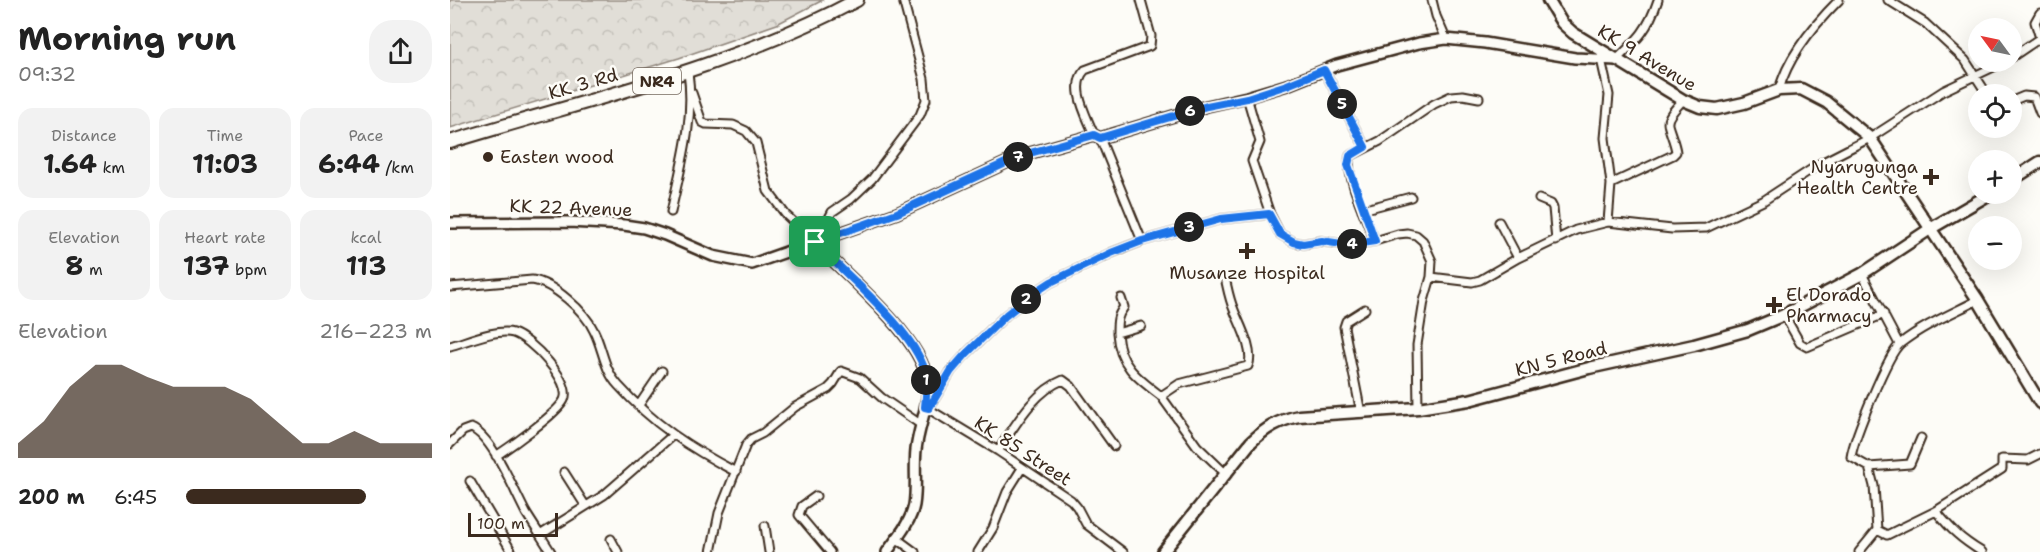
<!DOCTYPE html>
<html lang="en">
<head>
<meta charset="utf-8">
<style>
  body { margin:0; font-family:"Shantell Sans",sans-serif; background:#f2f2f2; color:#222; height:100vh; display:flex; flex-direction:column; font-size:22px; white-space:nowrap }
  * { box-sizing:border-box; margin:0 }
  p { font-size:20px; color:#767676 }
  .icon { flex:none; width:33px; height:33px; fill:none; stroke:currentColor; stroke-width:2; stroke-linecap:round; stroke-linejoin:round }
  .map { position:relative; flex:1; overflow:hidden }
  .panel { display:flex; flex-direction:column; background:#fff; width:450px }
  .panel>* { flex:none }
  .needle { width:39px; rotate:303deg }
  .tools { position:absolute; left:1518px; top:18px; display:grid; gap:12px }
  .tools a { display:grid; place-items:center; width:54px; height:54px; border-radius:50%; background:#fff; box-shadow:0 6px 24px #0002; font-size:30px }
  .scale { position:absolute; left:18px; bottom:15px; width:90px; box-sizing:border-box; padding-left:6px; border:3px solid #3b2a1e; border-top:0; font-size:16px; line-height:21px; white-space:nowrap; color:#3b2a1e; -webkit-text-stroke:4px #fdfcf7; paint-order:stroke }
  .pin { position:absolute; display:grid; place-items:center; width:51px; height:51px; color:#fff; margin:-26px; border-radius:12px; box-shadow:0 3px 9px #0006 }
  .km { position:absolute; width:30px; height:30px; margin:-15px; border-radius:50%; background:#222; color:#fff; font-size:16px; line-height:30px; text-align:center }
  .round { display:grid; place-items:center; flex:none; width:63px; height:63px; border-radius:24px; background:#f2f2f2 }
  .summary { display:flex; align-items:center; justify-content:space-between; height:102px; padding:0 18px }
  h1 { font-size:33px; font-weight:700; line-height:45px }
  .stats { display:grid; grid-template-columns:repeat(3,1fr); gap:9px; height:102px; padding:6px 18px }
  .stats div { display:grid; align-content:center; border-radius:15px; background:#f2f2f2; text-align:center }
  .stats b { font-size:26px; font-weight:700 }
  .stats small { font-size:16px; font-weight:400 }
  .stats p { font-size:16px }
  .chart { height:168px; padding:12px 18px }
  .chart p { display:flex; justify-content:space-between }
  .chart svg { width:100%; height:108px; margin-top:6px; fill:#3b2a1e; opacity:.7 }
  ul { padding:0 18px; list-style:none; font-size:20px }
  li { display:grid; grid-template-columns:96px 72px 1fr; align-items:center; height:45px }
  li i { height:15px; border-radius:8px; background:#3b2a1e }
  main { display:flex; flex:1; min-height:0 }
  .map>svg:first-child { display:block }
  .park { fill:url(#park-crowns); stroke:#8e847a; stroke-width:1.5 }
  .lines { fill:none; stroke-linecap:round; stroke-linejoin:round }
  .minor-casing { stroke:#3b2a1e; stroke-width:11 }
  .tertiary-casing { stroke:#3b2a1e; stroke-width:14 }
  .secondary-casing { stroke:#3b2a1e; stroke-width:15 }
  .trunk-casing { stroke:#3b2a1e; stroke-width:16 }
  .minor { stroke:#fdfcf7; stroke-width:7 }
  .tertiary { stroke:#fdfcf7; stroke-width:9 }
  .secondary { stroke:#fdfcf7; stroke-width:10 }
  .trunk { stroke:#fdfcf7; stroke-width:12 }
  .route-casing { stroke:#fff; stroke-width:12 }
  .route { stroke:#1a73e8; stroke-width:8 }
  .poi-dot { fill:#3b2a1e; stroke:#fdfcf7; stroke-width:2 }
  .labels { text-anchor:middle; stroke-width:5; stroke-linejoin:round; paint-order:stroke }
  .shield { fill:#fdfcf7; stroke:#75695f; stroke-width:1.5 }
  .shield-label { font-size:16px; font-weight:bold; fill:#3b2a1e }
  .street-label { font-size:18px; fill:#3b2a1e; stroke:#fdfcf7 }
  .poi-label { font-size:18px; fill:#3b2a1e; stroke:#fdfcf7; text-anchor:start }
</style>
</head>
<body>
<main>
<section class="panel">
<div class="summary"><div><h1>Morning run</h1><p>09:32</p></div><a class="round"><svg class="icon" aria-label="share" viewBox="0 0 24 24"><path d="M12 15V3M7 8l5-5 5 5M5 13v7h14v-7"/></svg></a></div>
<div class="stats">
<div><p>Distance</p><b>1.64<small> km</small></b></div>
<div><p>Time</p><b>11:03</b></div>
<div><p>Pace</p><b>6:44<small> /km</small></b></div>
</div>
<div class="stats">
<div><p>Elevation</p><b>8<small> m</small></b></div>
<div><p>Heart rate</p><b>137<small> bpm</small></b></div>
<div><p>kcal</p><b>113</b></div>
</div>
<div class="chart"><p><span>Elevation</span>216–223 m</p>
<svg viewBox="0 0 160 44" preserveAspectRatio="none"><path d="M0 44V38L10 29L20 15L30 6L40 6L50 11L60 15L70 15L80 15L90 20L100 29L110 38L120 38L130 33L140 38L150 38L160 38V44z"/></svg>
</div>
<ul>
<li><b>200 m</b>6:45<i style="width:73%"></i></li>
</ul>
</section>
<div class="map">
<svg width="1590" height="552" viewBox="0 0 1590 552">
  <defs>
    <pattern id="park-crowns" width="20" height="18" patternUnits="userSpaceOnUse" patternTransform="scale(1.5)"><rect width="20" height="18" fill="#e1ded7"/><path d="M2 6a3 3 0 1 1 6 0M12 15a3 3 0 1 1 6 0" fill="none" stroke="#c2bfb8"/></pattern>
  </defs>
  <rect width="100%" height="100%" fill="#fdfcf7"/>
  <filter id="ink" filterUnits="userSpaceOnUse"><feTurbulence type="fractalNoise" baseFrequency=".0167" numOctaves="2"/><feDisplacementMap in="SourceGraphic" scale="12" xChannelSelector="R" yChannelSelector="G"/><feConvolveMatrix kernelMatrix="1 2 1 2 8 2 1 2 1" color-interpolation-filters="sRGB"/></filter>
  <g filter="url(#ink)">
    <!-- park -->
    <path class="park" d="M0,0h373l-46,24 -98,34 -229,70z"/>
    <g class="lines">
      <!-- minor casing -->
      <g class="minor-casing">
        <path id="minor" d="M982,0l4,16 10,23
          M1438,0l37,23 40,37 22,34
          M1562,57l28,-19 -5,-16 5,-9
          M1151,59l8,36 -4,43 6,46
          M1166,60c22,-21 32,-30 42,-60
          M874,70l41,77
          M1329,90c9,-34 36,-66 60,-90
          M242,93l10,29 4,2 27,1 13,6 10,12 12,48 18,24 29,27
          M797,97l13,45 -8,19 18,53
          M1562,101l12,-5 10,1 6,16
          M644,135c-7,-19 -25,-48 -9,-65l65,-24 1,-10 -10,-36
          M650,138l42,103
          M1089,199l12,5 2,4 3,33
          M912,210l49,-13
          M221,212c10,-47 24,-92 17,-140
          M1049,222l19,36
          M1158,222l3,-38 62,-29 3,-3c-1,-10 -9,-26 -8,-30 0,-7 10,-16 15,-22
          M368,240l14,-28 19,-13 21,-20 48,-64 6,-15 -2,-21 -21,-79
          M925,241c-7,-18 -31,-68 -25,-85l30,-15 54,-37 17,-8 12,-1 16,3
          M1412,274l37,70
          M981,277l41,5 8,-2 38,-22 58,-28 32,-8 64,7 34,-1 57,-27 58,-38 49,-25 73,-47 61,-29
          M0,287l82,-7c21,3 53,31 62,51 9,18 10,39 24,54 35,39 72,63 118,87
          M671,298l3,9c-7,9 -7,14 -7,26 2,32 20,45 44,63
          M1334,315l16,28 7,4 77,-33
          M667,333l24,-7
          M0,346c15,-4 48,-18 63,-13 17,5 60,49 51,67 -7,14 -53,46 -68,56
          M189,405l23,-34
          M477,408l71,43 73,49 6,7 9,17 37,28
          M479,408l22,-37 14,-16 41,-40 28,-22 17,-11 60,-29 31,-12 79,-22 49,-5 10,20 14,8 9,2 18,-3 27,4 27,-4 23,-7 9,-1 9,2 7,6 9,20 -1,16 -7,24 -7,44 1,63
          M911,413l-17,-86 2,-6 19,-12
          M0,444l13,-13 8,-3c22,9 43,63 55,85 8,13 17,26 25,39
          M548,451c17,-25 35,-59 65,-71l8,6 43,60
          M1419,467l-18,-10c3,-19 37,-104 50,-114 23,-18 52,-30 77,-43
          M114,472l21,33
          M775,473l-28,-27 -36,-50 18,-12 69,-18c7,-14 -9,-43 -14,-56 -4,-9 -6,-19 -8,-28
          M20,481l42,71
          M366,496l-14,10 -3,9 31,37
          M1486,511c15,19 25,28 46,41
          M315,526l4,26
          M1427,530l10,5 49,-24 66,-42v-10l26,1 12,-6
          M90,535l64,-40 69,-60
          M446,538l19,14
          M161,539l7,13
          M261,552l8,-39 27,-68 5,-6 12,-6 32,-26 33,-18 5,-5 8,-13 19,7 22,20 38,26
          M528,552l15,-24 14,-36 15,-24
          M1409,552l18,-22 -3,-44 -5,-19 41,-3 11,-26"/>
      </g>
      <!-- tertiary casing -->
      <g class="tertiary-casing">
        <path id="tertiary" d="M0,223l119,-1 55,3 20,3 21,7 48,21 39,8 145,-51 126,-58 71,-20 6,3 107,-32 40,-9 40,-12 50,-20 82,-22 27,-4 39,4 90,15 41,2
          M365,242c31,35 112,97 113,145 0,21 -10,42 -12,63 -2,18 1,37 -2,55 -3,17 -17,33 -27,47"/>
      </g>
      <!-- secondary casing -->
      <g class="secondary-casing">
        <path id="secondary" d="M1098,0l14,23 11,10 110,67 17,7 17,2 27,-6 35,-13 22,-1 25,13 44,36 108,162 62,103
          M1562,180l28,-18
          M713,552l88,-110c15,-14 28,-22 48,-26l119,-8 51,-8 120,-32 105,-23 54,-15 36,-15 78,-41 68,-45 60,-35"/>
      </g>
      <!-- trunk casing -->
      <g class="trunk-casing">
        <path id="trunk" d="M0,142c139,-43 278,-73 407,-142"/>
      </g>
      <!-- minor -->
      <use href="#minor" class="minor"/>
      <!-- tertiary -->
      <use href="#tertiary" class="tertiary"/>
      <!-- secondary -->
      <use href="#secondary" class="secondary"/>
      <!-- trunk -->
      <use href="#trunk" class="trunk"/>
    </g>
  </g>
  <g class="lines" filter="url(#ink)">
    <!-- route casing -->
    <g class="route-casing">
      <path id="route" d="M874,70l41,77 -15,9 -2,9 27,76 -27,4 -26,-4 -19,3 -9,-2 -14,-8 -11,-20 -48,5 -79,22 -31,12 -60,29 -17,11 -28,22 -41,40 -14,16 -22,37 -4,-1c1,-12 3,-23 0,-36 -13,-43 -79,-95 -110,-129l82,-29 126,-58 71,-20 6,3 107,-32 40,-8 40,-13z"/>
    </g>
    <!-- route -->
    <use href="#route" class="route"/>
  </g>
  <!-- markers -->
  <g class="poi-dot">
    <circle cx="38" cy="157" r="6"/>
    <path d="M1478 168h6v6h6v6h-6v6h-6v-6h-6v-6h6z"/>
    <path d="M794 242h6v6h6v6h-6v6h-6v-6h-6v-6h6z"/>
    <path d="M1321 296h6v6h6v6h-6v6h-6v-6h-6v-6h6z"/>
  </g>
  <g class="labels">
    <!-- shield labels -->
    <rect class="shield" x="183" y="68" width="48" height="26" rx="4.5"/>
    <g class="shield-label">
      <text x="207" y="87">NR4</text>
    </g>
    <!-- street labels -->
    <g class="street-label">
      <text transform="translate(1197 58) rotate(31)" y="6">KK 9 Avenue</text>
      <text transform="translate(133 84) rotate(-16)" y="6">KK 3 Rd</text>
      <text transform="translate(121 208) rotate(2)" y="6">KK 22 Avenue</text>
      <text transform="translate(1111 359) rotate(-14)" y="6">KN 5 Road</text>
      <text transform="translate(573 451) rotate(33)" y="6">KK 85 Street</text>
    </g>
    <!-- poi labels -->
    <g class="poi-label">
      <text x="50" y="163">Easten wood</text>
      <text x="1468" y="173" text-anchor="end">Nyarugunga<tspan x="1468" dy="21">Health Centre</tspan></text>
      <text x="797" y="279" text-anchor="middle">Musanze Hospital</text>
      <text x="1336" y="301">El Dorado<tspan x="1336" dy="21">Pharmacy</tspan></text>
    </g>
  </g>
</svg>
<div class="tools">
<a><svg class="needle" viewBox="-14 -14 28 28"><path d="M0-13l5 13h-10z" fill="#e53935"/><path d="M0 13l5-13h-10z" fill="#767676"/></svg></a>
<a><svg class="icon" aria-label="locate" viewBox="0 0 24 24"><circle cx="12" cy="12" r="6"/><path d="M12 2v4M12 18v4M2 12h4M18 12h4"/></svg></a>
<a>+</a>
<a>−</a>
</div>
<div class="scale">100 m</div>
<div class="pin" style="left:365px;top:242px;background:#1e9e55"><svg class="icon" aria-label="arrive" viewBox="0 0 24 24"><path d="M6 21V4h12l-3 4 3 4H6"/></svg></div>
<b class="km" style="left:476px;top:380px">1</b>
<b class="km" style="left:576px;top:299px">2</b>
<b class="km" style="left:739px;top:227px">3</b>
<b class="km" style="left:902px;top:244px">4</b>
<b class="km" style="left:892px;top:104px">5</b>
<b class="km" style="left:740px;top:111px">6</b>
<b class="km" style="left:568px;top:157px">7</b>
</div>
</main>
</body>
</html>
